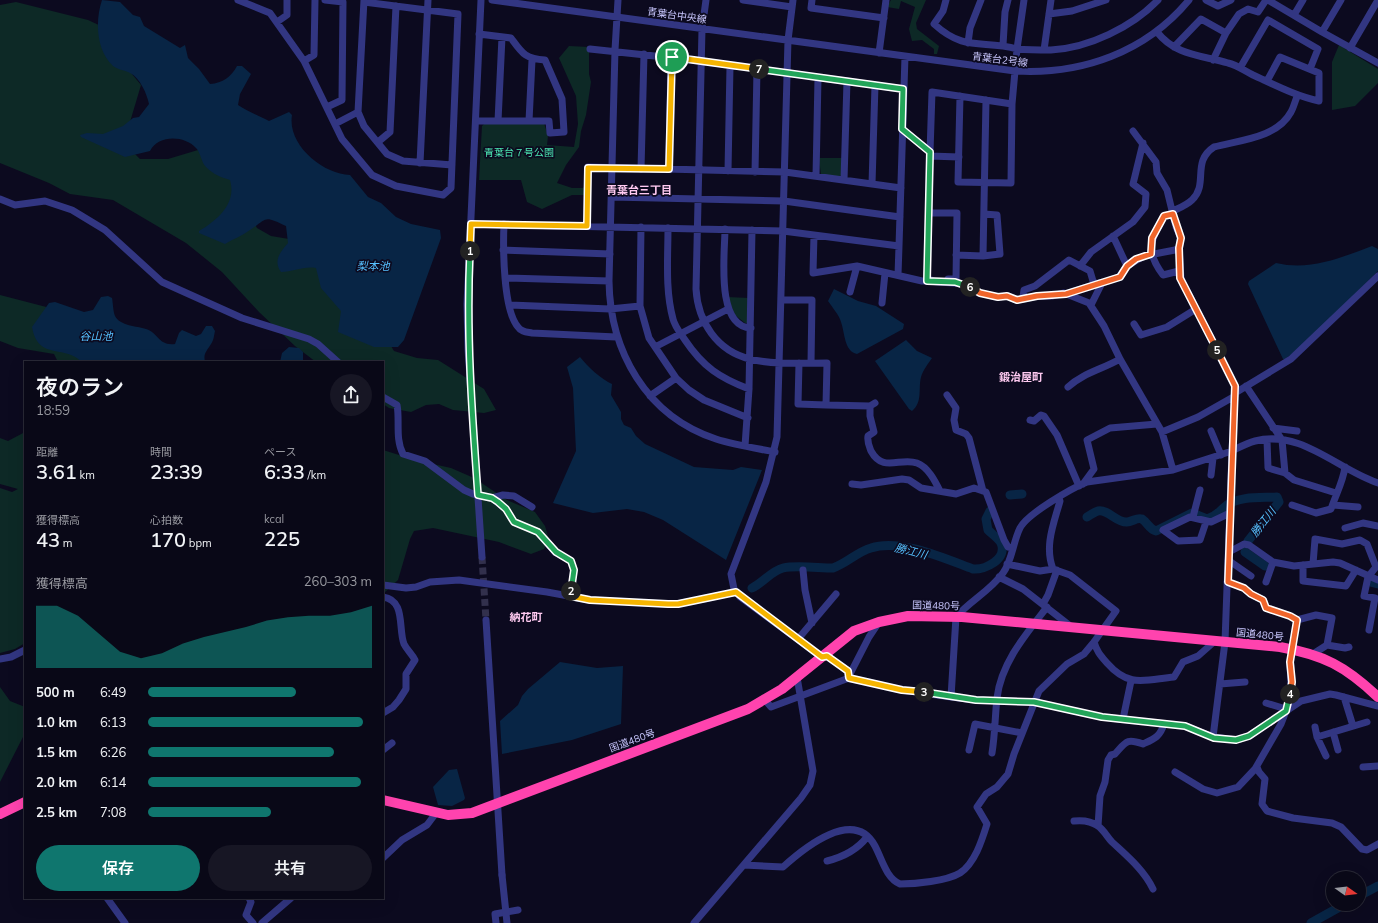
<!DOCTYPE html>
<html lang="ja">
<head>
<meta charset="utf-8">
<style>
  body { margin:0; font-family:Mulish,"Noto Sans JP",sans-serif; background:#171624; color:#f1f3f6; height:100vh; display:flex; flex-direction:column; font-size:15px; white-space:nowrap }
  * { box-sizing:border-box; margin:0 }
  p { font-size:13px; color:#999aa1 }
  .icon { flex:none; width:22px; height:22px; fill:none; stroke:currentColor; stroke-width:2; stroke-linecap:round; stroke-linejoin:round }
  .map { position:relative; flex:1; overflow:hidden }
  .details { position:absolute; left:24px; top:361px; width:360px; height:538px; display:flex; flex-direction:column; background:#090817; border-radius:0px; box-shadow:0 4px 16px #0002,0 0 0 1px #292936 }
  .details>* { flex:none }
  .needle { width:26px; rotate:104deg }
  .buttons { position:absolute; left:1326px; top:871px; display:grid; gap:8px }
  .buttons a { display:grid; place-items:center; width:40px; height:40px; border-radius:50%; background:#090817; box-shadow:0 4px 16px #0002,0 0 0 1px #292936; font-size:20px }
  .pin { position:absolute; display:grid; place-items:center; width:34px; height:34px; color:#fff; margin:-17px; border:2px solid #fff; border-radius:50%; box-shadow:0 1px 4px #0007 }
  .km { position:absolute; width:20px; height:20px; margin:-10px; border-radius:50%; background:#222; color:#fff; font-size:11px; line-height:20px; text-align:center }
  .round { display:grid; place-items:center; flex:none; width:42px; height:42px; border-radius:21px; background:#171624 }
  .summary { display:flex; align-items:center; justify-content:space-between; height:68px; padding:0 12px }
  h1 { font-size:22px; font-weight:600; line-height:30px }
  .figures { display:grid; grid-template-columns:repeat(3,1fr); gap:6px; height:68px; padding:4px 12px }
  .figures div { display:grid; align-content:center }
  .figures b { font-size:20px; font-weight:600 }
  .figures small { font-size:11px; font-weight:400 }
  .figures p { font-size:11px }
  .chart { height:112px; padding:8px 12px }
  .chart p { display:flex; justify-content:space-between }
  .chart svg { width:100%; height:72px; margin-top:4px; fill:#0f766e; opacity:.7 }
  .primary-button { display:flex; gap:8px; margin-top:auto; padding:8px 12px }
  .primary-button a { flex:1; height:46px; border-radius:24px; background:#0f766e; color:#fff; font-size:16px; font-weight:600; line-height:46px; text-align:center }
  .primary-button a+a { background:#171624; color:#f1f3f6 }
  ul { padding:0 12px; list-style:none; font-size:13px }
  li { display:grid; grid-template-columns:64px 48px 1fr; align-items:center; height:30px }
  li i { height:10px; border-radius:5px; background:#0f766e }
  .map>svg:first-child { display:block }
  .green { fill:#0d2926 }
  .water { fill:#082545 }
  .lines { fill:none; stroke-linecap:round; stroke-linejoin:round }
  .river { stroke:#082545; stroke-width:9 }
  .minor-tunnel { stroke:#32304c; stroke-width:7; stroke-dasharray:7 3.5; stroke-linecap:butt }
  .minor { stroke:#323682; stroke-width:7 }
  .highway { stroke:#ff43ae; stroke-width:10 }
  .minor-bridge { stroke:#323682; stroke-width:7 }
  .split-1-casing { stroke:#fff; stroke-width:8 }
  .split-2-casing { stroke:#fff; stroke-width:8 }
  .split-3-casing { stroke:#fff; stroke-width:8 }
  .split-4-casing { stroke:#fff; stroke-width:8 }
  .split-5-casing { stroke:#fff; stroke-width:8 }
  .split-6-casing { stroke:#fff; stroke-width:8 }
  .split-7-casing { stroke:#fff; stroke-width:8 }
  .split-8-casing { stroke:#fff; stroke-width:8 }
  .split-1 { stroke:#f5b400; stroke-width:5 }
  .split-2 { stroke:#22a559; stroke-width:5 }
  .split-3 { stroke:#f5b400; stroke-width:5 }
  .split-4 { stroke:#22a559; stroke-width:5 }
  .split-5 { stroke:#f0652b; stroke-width:5 }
  .split-6 { stroke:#f0652b; stroke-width:5 }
  .split-7 { stroke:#22a559; stroke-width:5 }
  .split-8 { stroke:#f5b400; stroke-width:5 }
  .labels { text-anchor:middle; stroke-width:3.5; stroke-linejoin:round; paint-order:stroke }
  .street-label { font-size:10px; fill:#cac8ff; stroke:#0c0a1f }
  .park-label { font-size:10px; fill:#4ce8b3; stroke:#0c0a1f }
  .neighbourhood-label { font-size:11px; font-weight:bold; fill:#ffcaf1; stroke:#0c0a1f }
  .water-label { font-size:11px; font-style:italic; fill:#56c0ff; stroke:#0c0a1f }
</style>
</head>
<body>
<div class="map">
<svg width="1378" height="923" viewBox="0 0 1378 923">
  <rect width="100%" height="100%" fill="#0c0a1f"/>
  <!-- green -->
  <path class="green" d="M891,0h35l-10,23 1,6 22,17 -2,8h-3v-5l-12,-9 -10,1 -3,-12 6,-22 -14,-6 -2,8 -12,-2z
    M16,2l72,18 15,7 19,35 19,23 -11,37v27l10,10h28l30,-9 20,6 39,72 14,8 18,3 44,29 52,68 9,15 23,7 21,2 46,29 12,21 -12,3 -31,-3 -14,-6 -13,1 -15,7 -22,-4 -6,-4v-42h-67l-21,-16 -36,-34 -37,-40 -36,-29 -73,-43 -43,-6 -21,-11 -49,-20v-158z
    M1339,45l39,24v14l-23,23 -23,4v-48z
    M569,46l20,1v27l2,8 -5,33 -5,16 -2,16 -13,18 -9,18 15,5h11l2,-2v9h-13l-30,14 -15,-7 -6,-22h-42l3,-54 3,-3h59l4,13 -1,9 27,2 4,-23 -2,-28 -17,-38z
    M819,158h24l-1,16 -3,3 -18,-2z
    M0,295l54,14 128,53h-124l-4,-8 -36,-6 -18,-7z
    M727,297l22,1 -1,25h-3l-10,-8z
    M25,432v211l-10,6 -15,4v-165l12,4 6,-3 -18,-5v-46l8,3z
    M383,450l32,10 36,8 23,10 33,22 28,12 10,14 4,13 -5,10 -13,5 -32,-12 -66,-14 -19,3 -4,8 -12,41 -15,14z
    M0,687l10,14 15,6v26l-25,49z"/>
  <!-- water -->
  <path class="water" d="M102,0l18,2 13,13 7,2 4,9 36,22 5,-3 3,13 11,11 11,15c13,-1 21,-7 27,-18h5l9,8 -11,20 -2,11c10,7 20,10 31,16l20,-9 3,3c-5,30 31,59 58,60l18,22 13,6 15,14 15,7 29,6 1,8 -37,102 -6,7h-24l-36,-15 3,-21 -20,-23 -5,-20c-13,-2 -23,4 -35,4 -8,-11 -1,-20 7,-29l-2,-17c-23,-11 -18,-8 -36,4 -8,6 -17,9 -25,14l-26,-11v-2c18,-11 38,-27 31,-51 -10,-3 -17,-6 -24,-13 -5,-5 -5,-14 -10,-19 -12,-13 -38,-13 -46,3l-25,6 -44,-20 -1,-2 7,-2 16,1 20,-8 10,-8 6,-1 10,-13c-2,-10 -9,-26 -19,-31 -5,-3 -12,-3 -17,-7 -17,-16 -18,-45 -11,-66z
    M1372,246l6,3v22l-78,77 -15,11h-2l-35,-75 1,-3 27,-18c34,8 64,-5 96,-17z
    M834,289l24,12 18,5 28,18 -1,5 -46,25c-13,-3 -12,-21 -16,-32 -2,-7 -9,-15 -13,-21z
    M108,296l4,2c1,5 1,13 3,18 5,10 22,10 31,13 13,4 12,17 29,15l4,-11 3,-3 14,6 5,-2 5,-8h6l3,5c-1,4 -1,9 -4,13 -4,7 -8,9 -6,18h-123c-18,-18 -44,-1 -50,-35l17,-24 6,-1 29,10 9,-2 8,-13z
    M906,340l11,11 15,7c-4,6 -9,12 -11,19 -3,12 2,25 -9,34l-3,-2 -34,-48z
    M289,347l10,1 4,4v10h-23l2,-9z
    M580,357c7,9 22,23 32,27l-1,11 10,17v7l3,6 7,3 5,8 9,8 49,23 39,3 8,-3 21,3 -36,90 -63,-40 -19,-8 -17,-3 -34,4 -40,-10 23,-52 -3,-63 -6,-21z
    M560,662l37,6 26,-2 -2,58 -49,16 -70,14 -2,-33 18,-16 4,-9 6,-7z
    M457,769l8,29 -1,2 -12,6 -14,-1 -5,-18 16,-17z"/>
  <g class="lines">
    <!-- river -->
    <path class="river" d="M1010,495l12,-1
      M1087,517c3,-2 8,-5 11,-6 10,-2 19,12 29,11 5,0 10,-5 15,-3 6,4 7,10 14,12l36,-18 15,6c12,-4 12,-8 20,-14 13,-9 34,-7 50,-8l2,5 -31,39
      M1245,552l20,14
      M1370,582l8,2
      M752,588c11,-5 19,-17 31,-20 13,-3 36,0 50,0 14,-5 24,-16 38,-20 29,-10 75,11 102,21 12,1 35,-10 28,-26 -2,-4 -9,-9 -13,-13l-2,-11 4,-8
      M1359,896l19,-10
      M1311,923l34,-19"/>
    <!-- minor-tunnel -->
    <path class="minor-tunnel" d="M482,557l4,63"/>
    <!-- minor -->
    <path class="minor" d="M238,0l32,13 34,48 38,78 30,36 24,11 47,9 8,-7 7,-174 -94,-12
      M325,0l18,2 -1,98 -15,7
      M481,0l-14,304 1,45 14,208
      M492,0l523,71c67,4 131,-19 174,-71
      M618,0l-3,50 -6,231c1,70 37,135 107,158 19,6 39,9 59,13
      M706,0l-4,29 -6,260c2,33 21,62 54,70 23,6 53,4 77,4l-1,42 -28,-1 1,-41
      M743,0l49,7
      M793,0l-5,40 -11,397 -11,45 -35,92 3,15 6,8 82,60 5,-1 21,15 1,7
      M812,0l-1,8 73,10
      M946,0l-3,11 -9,13c32,29 49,15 83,25l-5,55 -1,79 -53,-1 2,-86
      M1024,0l-7,49c12,1 23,1 34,1 38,-2 81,-23 107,-50
      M1206,0l12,6 13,-6
      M1268,0l54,32 19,-32
      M1049,14l23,-3 34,-11
      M1294,15l9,-15
      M277,22l10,-7v-15
      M1157,32c19,24 44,23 71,31 9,2 17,8 25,12 22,10 43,21 66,26v-28l-39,-16 -13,24
      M1322,32l56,31
      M1226,33l13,-19 9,-5 10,3 8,-12
      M968,43l2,-15 11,-28
      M1003,45l2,-33 3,-12
      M1174,47l27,-28 25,14 -13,27
      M1350,48l28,-48
      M590,49l111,12 202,28
      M1044,50l7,-50
      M879,53l7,-53
      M304,61l10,-6 1,-55
      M1240,68l28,-48 50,29 -8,20
      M358,112l6,14 23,28 16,7 49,4
      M476,121h73l1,12 14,-1 -2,-33 -17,-39c-20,-1 -23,-7 -34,-22l-32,-4
      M498,121l4,-84
      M529,121l3,-61
      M335,124l23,-12 6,-112
      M902,129l28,23 -3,129 38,3 15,9 18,4 9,-1 10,4 20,-4h15l12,-3 25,10 15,23 16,33 42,73 11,38
      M378,142l12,-10 6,-126
      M930,152l2,-60 80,12
      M930,156l29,1
      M420,163l8,-163
      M641,169l3,-115
      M669,169l2,-112
      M728,171l2,-105
      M755,172l2,-103
      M816,176l2,-98
      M844,180l3,-99
      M872,184l3,-99
      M612,197l172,4 116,16
      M0,199l15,6 30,-4 27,9 33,20 57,52 80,36 67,21 9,5 20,18
      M1173,211c6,-3 14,-6 19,-11 17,-16 -1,-38 22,-53 26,-7 63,-9 77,-35 3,-5 4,-12 7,-17
      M929,213h28l-1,66h-8
      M1173,214l-9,2c-14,25 -19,35 -1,59l16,-4
      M471,224l312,7 116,15 6,-190
      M504,224c-1,23 -1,86 14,103 3,5 9,5 14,6l84,4
      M587,226l1,-59 197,5 116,16
      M641,227l-1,79 9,32 27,40 13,12 15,10 44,18
      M668,228c0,29 -3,62 5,91 2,8 8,15 12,21 18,27 35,38 64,49
      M725,229c0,23 -10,98 26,99
      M814,235l-1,38 44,-7 65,15 9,-1
      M1113,236l14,30
      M1179,248l2,31 54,107v7
      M503,250l107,4
      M956,255l27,1 3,-156
      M983,256l17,-2 -3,-39 -13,-1
      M1080,266l11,-14 42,-30 12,-15 1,-13 -13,-10 10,-41
      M898,275l1,-29
      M505,278l104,3
      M850,292l7,-26
      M1066,294l33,-11
      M1023,297l1,-7 11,-4 34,-26 21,11 3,10 3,3
      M782,300h30l-1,63
      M882,303l3,-30
      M510,305l100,4 30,-3
      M1091,305l11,-22 17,-6 8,-11 17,-10 31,-6 4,-2 2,-10 -5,-11 -9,-37 -10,-17 -1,-11 -23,-31
      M1134,324l7,11 26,-8 29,-18
      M655,347l73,-38
      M1246,386l36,54 3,33
      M1068,387c15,-14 35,-18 52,-28
      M947,395l9,13 -2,12 2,10 10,4 3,4 14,53
      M650,396l26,-18
      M383,397l14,8c3,15 -2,34 6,49l22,7 39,29 9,4 19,4 14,11 8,13 24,10 17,20 16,9 3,9 -4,26
      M826,405l44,1 5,-3
      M870,406v10l4,16 -6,4c-1,6 1,10 3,15 12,22 29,6 46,12 11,4 18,18 23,28
      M1030,420l4,1 7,-6 3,1 13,19 22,51
      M1273,428l24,3
      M1211,431l10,24
      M1162,432l36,-15 37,-21
      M1267,440l1,28 17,5 9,7 42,13
      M745,446l4,-57 3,-159
      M1211,475l2,-17
      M852,484l9,1 41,-6 7,1 12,8 35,6 18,-6 12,4 18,48 4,7 5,1
      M1083,484l11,-15 -7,-29 23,-12 47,-4
      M492,498l11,-3 11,1 18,11
      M1292,505l24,8 15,-4c5,-15 12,-27 14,-42
      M1333,505l25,2
      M1193,517l7,-27
      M1206,522l-6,18 -22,1 -15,-11 27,-13 21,5 19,-9
      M1345,528l18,-5 15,3
      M1229,552l15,-8 5,1 24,17 21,4 39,-4 7,1 38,17
      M1228,560l23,16
      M1313,564l2,-25 27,5 18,-4 7,4 9,23 -8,10 -4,19 11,2 -6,32
      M1303,565v16l43,5 10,-16
      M1053,569c-9,-23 1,-46 7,-68l-1,-3
      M803,570l2,20 7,33
      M999,577l24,12 46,36v2
      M1227,582l17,6 7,6 12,6 3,8 24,8 7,4 19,-5 16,3 -5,27
      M1266,582l7,-20
      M383,585l23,3 10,-1 14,-5 29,-2 88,12 43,8 78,4h10l58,-12
      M383,597c23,3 15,32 21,47 3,6 8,10 11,16l-9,14v15l-7,11 -6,7 -10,6
      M1043,604l5,-9 9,-25
      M486,620l16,255
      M798,639l38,-45
      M1094,642c3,10 7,14 13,21 22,25 37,17 67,14l9,-15 15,-6 17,-15
      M1313,654l14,-9 18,3 4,-1
      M0,659l11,-2 14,-7
      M849,676l20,-39 10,-15
      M1220,684l25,-2
      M951,697l5,-80c14,-16 34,-26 47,-44 9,-12 10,-31 17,-45 7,-14 52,-40 67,-46l86,-12 59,-19 3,-58 56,-34 87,-83
      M1344,697l9,29
      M765,700l6,7 78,-29 53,12 49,7 25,3 58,2 68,15 83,9 28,11 23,3 13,-4 52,-35 29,-7 6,1 42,11
      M1266,703l20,6
      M1123,719l8,-38
      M1315,727l2,10 9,19
      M1333,732l5,18
      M1213,737l12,-95 7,-191c8,-4 15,-8 23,-10 46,-12 83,29 123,42
      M1317,737l50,-15
      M383,750l9,-7
      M969,750l6,-26 47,9
      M992,753c3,-18 3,-37 5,-55 4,-35 29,-64 50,-91
      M1257,767l2,5 6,7 -3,25 5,7 26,7 39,5 9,4 21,22 5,1 11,-6
      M1363,767l15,-1
      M1175,772l28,17 14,4 21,-6 17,-18 26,-45 5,-13 5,-24 -1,-25 7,-42
      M1074,821c9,-1 17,0 24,5 6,4 9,11 14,16 15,14 32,28 41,47
      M1098,826l2,-30 5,-14 3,-22 3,-5 4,-1c11,-12 11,-16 28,-10 11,-5 17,-7 21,-20
      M383,858l19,-18 25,-15 9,-12
      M827,861c16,-4 30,-11 40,-24
      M744,865l39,2c21,-19 71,-60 92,-21 7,13 11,32 25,38 15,0 47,-3 60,-11 15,-10 22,-33 27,-49l-10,-17 9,-13 11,-7 11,-13 6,-20 25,-63 28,-27 17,-10 10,-12 22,-31 -46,-36 -17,-6 -13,2 -33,-7
      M107,898l18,25
      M249,898l2,4 -5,13 7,8
      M262,923l29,-25
      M496,923l-1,-9 23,-4
      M694,923l107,-125 9,-13 3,-14 -16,-94"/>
    <!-- highway -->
    <path class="highway" d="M383,800l65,15 24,-2 276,-104 34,-20 72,-58 25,-9 29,-6 54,1 318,30c44,8 65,19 98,50
      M0,814l25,-12"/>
    <!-- minor-bridge -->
    <path class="minor-bridge" d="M502,875l5,48"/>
  </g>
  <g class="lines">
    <!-- split-1 casing -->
    <g class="split-1-casing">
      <path id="split-1" d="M470,251l1,-27 116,2 1,-58 81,1 3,-112"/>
    </g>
    <!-- split-2 casing -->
    <g class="split-2-casing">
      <path id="split-2" d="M470,251c-4,82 2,163 8,244l14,3 6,4 8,7 8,13 24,10 18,20 15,9 3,9 -3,21"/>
    </g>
    <!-- split-3 casing -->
    <g class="split-3-casing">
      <path id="split-3" d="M571,591l-1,5 20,4 78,4h10l58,-12 86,65 5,-1 21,15 1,7 53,12 22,2"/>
    </g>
    <!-- split-4 casing -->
    <g class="split-4-casing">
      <path id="split-4" d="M924,692l52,8 58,2 68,15 83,9 29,12 22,2 13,-4 37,-25 4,-17"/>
    </g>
    <!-- split-5 casing -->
    <g class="split-5-casing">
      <path id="split-5" d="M1217,350l18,36 -7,196 16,6 7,6 12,6 3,8 24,8 7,4 -7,42 2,20 -2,12"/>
    </g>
    <!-- split-6 casing -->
    <g class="split-6-casing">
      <path id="split-6" d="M970,287l10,6 18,4 9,-1 10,4 20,-4 29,-2 54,-17 7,-11 9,-7 15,-5 1,-16 12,-22 9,-2 8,24 -2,10 1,30 37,72"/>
    </g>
    <!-- split-7 casing -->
    <g class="split-7-casing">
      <path id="split-7" d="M759,69l144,20 -1,40 28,23 -3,129 28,1 15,5"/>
    </g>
    <!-- split-8 casing -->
    <g class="split-8-casing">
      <path id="split-8" d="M672,57l87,12"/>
    </g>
    <!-- split-1 -->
    <use href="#split-1" class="split-1"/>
    <!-- split-2 -->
    <use href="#split-2" class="split-2"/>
    <!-- split-3 -->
    <use href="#split-3" class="split-3"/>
    <!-- split-4 -->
    <use href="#split-4" class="split-4"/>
    <!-- split-5 -->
    <use href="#split-5" class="split-5"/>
    <!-- split-6 -->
    <use href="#split-6" class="split-6"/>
    <!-- split-7 -->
    <use href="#split-7" class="split-7"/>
    <!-- split-8 -->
    <use href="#split-8" class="split-8"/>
  </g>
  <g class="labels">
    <!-- street labels -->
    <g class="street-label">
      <text transform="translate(677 15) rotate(8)" y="4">青葉台中央線</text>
      <text transform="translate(1000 59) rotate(7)" y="4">青葉台2号線</text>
      <text transform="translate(936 605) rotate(1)" y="4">国道480号</text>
      <text transform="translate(1260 634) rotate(6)" y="4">国道480号</text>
      <text transform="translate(632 740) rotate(-20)" y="4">国道480号</text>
    </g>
    <!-- park labels -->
    <g class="park-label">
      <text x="519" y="156">青葉台７号公園</text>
    </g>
    <!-- neighbourhood labels -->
    <g class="neighbourhood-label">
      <text x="639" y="194">青葉台三丁目</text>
      <text x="1021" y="381">鍛治屋町</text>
      <text x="526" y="621">納花町</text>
    </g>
    <!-- water labels -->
    <g class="water-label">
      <text x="373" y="270">梨本池</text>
      <text x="96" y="340">谷山池</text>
      <text transform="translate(1263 522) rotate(-52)" y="4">勝江川</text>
      <text transform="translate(911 551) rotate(14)" y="4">勝江川</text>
    </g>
  </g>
</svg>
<div class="buttons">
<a><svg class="needle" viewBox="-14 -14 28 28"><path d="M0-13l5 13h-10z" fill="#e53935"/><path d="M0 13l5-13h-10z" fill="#999aa1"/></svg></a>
</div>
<div class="pin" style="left:672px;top:57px;background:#1e9e55"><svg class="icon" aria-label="arrive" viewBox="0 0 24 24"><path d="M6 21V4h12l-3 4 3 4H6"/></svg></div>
<b class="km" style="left:470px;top:251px">1</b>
<b class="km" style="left:571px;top:591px">2</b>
<b class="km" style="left:924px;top:692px">3</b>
<b class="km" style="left:1290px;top:694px">4</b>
<b class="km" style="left:1217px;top:350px">5</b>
<b class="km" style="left:970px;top:287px">6</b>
<b class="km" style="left:759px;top:69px">7</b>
<section class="details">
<div class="summary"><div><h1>夜のラン</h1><p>18:59</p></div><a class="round"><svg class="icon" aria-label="share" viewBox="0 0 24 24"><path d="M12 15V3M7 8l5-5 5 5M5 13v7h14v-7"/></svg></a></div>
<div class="figures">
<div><p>距離</p><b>3.61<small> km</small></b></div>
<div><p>時間</p><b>23:39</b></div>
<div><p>ペース</p><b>6:33<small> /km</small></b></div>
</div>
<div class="figures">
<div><p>獲得標高</p><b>43<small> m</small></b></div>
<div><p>心拍数</p><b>170<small> bpm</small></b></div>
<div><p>kcal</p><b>225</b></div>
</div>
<div class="chart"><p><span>獲得標高</span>260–303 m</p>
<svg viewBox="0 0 160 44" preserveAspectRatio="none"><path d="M0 44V6L10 6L20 12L30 23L40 34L50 38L60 35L70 29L80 25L90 22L100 19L110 15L120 13L130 12L140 12L150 10L160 6V44z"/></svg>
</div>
<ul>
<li><b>500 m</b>6:49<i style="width:66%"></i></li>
<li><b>1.0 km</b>6:13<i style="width:96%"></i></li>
<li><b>1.5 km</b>6:26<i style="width:83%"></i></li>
<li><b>2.0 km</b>6:14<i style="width:95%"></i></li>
<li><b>2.5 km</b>7:08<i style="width:55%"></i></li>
</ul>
<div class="primary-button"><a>保存</a><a>共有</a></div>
</section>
</div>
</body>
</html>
